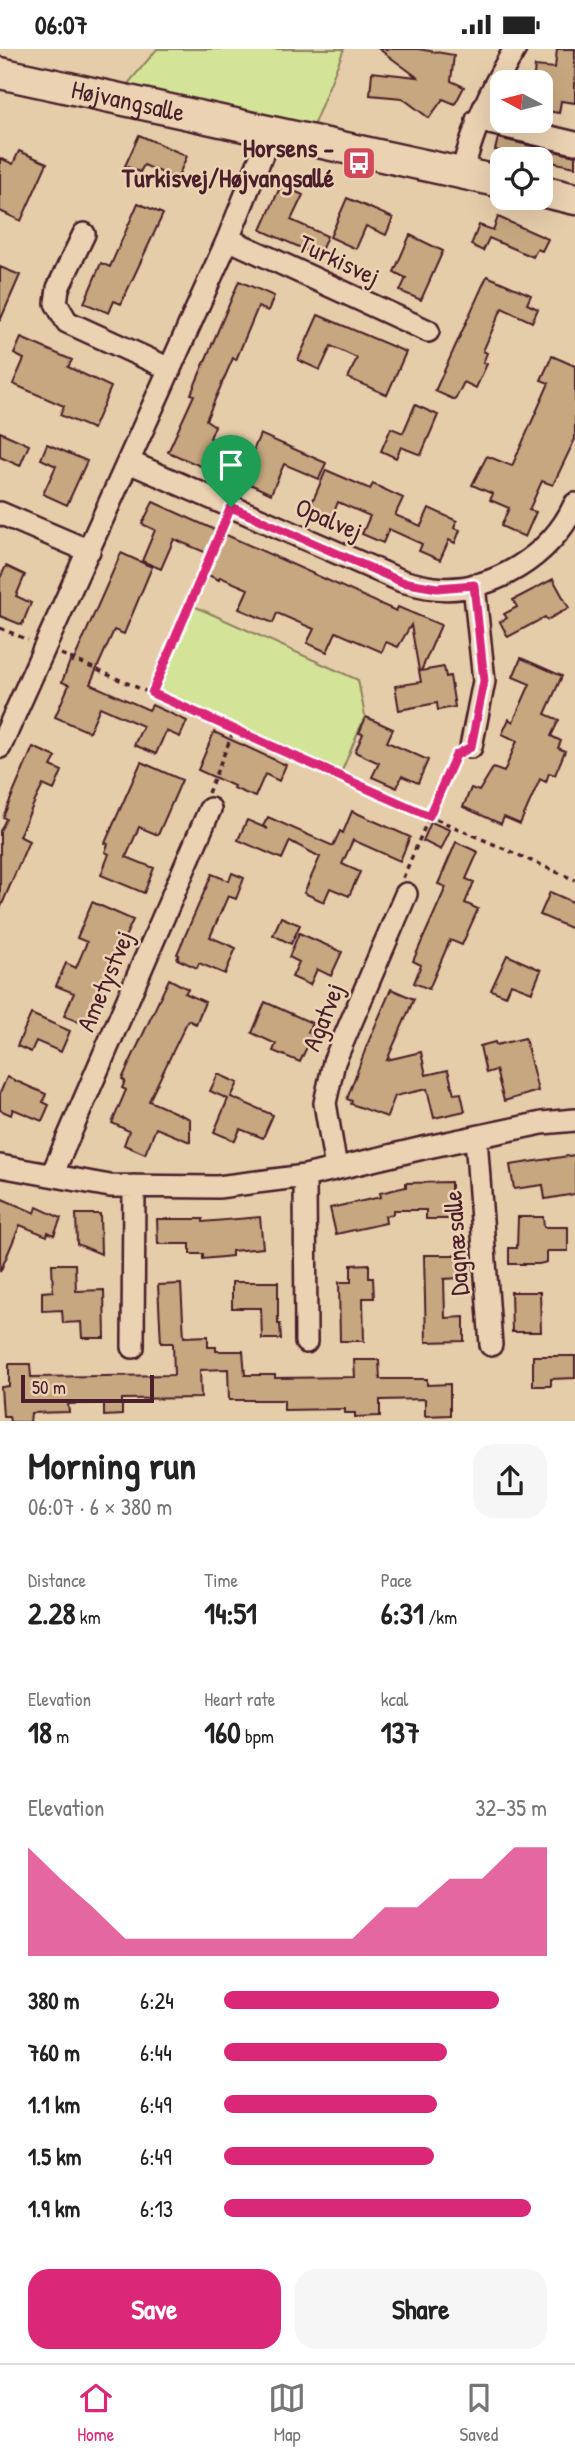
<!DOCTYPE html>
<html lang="en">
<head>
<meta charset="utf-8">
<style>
  body { margin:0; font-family:"Patrick Hand",sans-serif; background:#f6f6f6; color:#222; height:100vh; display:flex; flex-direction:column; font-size:26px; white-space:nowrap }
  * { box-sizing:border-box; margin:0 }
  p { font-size:23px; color:#767676 }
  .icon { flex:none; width:38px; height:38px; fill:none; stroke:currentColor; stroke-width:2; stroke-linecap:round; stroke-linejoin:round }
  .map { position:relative; height:1372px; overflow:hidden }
  .details { display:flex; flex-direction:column; background:#fff; flex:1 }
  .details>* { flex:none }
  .needle { width:46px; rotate:277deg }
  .controls { position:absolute; left:490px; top:21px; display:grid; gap:14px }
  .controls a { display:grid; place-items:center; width:63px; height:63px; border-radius:14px; background:#fff; box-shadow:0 7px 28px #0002; font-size:35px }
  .scale { position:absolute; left:21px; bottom:18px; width:133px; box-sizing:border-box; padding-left:7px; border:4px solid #4a1f2b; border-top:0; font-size:19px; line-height:24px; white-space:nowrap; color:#4a1f2b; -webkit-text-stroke:5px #ead2b2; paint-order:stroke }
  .pin { position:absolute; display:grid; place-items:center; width:60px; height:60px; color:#fff; margin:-72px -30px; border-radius:50% 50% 50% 0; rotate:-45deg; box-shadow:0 0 7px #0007 }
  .pin .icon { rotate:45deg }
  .round { display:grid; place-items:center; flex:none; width:74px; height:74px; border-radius:21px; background:#f6f6f6 }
  .summary { display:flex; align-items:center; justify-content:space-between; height:119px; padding:0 28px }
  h1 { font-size:38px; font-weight:700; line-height:52px }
  .figures { display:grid; grid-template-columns:repeat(3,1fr); gap:10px; height:119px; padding:7px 28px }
  .figures div { display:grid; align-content:center }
  .figures b { font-size:30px; font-weight:700 }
  .figures small { font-size:19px; font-weight:400 }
  .figures p { font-size:19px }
  .chart { height:196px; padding:14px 28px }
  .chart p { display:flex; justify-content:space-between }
  .chart svg { width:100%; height:126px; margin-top:7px; fill:#db2777; opacity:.7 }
  .cta { display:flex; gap:14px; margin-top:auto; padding:14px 28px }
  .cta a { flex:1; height:80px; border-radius:21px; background:#db2777; color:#fff; font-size:28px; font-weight:700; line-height:80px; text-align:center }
  .cta a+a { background:#f6f6f6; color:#222 }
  ul { padding:0 28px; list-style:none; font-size:23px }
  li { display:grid; grid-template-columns:112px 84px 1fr; align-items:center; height:52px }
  li i { height:18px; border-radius:9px; background:#db2777 }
  .status { display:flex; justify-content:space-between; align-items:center; height:49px; padding:0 35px; background:#fff; direction:ltr }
  .status svg { height:19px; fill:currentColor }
  .menu { display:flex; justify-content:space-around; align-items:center; height:98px; border-top:2px solid #e0e0e0; background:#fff; font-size:19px; color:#767676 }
  .menu a { display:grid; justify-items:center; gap:4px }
  .menu .selected { color:#db2777 }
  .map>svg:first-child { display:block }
  .green { fill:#d3e397; stroke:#8e8161; stroke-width:2 }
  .building { fill:#c6a77f; stroke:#4a1f2b; stroke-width:2 }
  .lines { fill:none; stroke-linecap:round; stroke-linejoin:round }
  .street-casing { stroke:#4a1f2b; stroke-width:26 }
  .secondary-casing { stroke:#4a1f2b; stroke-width:35 }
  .path { stroke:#4a1f2b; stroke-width:3.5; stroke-dasharray:5 5; stroke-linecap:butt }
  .street { stroke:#ead2b2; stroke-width:21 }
  .secondary { stroke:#ead2b2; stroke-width:30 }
  .route-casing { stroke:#fff; stroke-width:14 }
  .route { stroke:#db2777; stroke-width:9 }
  .labels { text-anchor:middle; stroke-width:5; stroke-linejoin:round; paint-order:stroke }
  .street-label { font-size:26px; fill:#4a1f2b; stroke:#ead2b2 }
  .poi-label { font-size:26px; font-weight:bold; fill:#4a1f2b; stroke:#ead2b2; text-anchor:end }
</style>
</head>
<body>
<div class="status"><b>06:07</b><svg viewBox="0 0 49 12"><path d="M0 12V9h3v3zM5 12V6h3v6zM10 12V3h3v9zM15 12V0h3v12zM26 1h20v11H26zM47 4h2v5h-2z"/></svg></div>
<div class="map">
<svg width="575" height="1373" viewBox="0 0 575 1373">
  <rect width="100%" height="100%" fill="#e6cdaa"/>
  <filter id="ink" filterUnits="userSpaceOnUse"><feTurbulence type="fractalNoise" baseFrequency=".0143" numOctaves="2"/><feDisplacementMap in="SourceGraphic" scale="14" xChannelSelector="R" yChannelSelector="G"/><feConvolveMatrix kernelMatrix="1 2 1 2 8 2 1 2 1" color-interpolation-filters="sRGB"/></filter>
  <g filter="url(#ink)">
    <!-- green -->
    <path class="green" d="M157,0h187l-31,77 -187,-40z
      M187,554l171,77 7,36 -24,57 -193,-85z"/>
    <!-- building -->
    <path class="building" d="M379,0h39l36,6 -3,26 13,6 -9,17 -12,-5 -14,19 -27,-20 -32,-3 2,-23 45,5z
      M557,0h18v54l-14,-2 -2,12 -18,-3v-28h-8l2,-16 20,2z
      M139,86l48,21 -10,23 -33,-14 -4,7 -15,-6z
      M498,89l77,18v11l-80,-17z
      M19,102l28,12 -26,58 -21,-10v-53l13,6z
      M281,136l22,10 -12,25 36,16 -8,20 -58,-26z
      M347,149l46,20 -7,17 -20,-9 -10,23 -26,-12z
      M138,154l25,11 -42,90 -7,-3 -5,12 -25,-10 17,-40 9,4z
      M498,168l50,22 -6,12 -5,-2 -4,8 -44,-19 -6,13 -12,-6 8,-20 14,5z
      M410,186l33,16 -22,49 -21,-9 6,-13 -12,-6z
      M0,218l20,8 -20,46z
      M487,227l44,19 -4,9 11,5 -6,13 -30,-14 -19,43 4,2 -4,10 4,1 -11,24 -12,-6 -9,18 -20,-9z
      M239,232l35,15 -6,15 -10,-4 -22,53 -3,-2 -27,62 9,6 -5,12 41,18 9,-22 66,29 -7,16 -35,-15 -13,30 -21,-10 2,-3 -44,-19 -3,6 -37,-16 26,-57 -3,-1z
      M318,266l88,37 -19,43 -39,-17 9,-20 -26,-12 -11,24 -22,-10z
      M21,289l51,22 -4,7 43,20 -18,42 -33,-14 4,-9 -51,-22 11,-25 -10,-5z
      M552,307l23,10v73l-22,46 -11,-4 -13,29 7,2 -11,25 -24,-11 8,-18 -19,-8 3,-6 -21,-9 15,-29 25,10 37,-83 -8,-3z
      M415,356l23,10 -17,40 -20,-8 -5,11 -15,-7 10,-23 12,5z
      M0,383l29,13 -9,21 -20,-9z
      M47,395l40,17 -20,44 -24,-11 13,-28 -15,-7z
      M326,421l44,19 3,-5 30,14 -8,17 26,11 8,-18 28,13 -3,7 6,2 -5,13 -6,-3 -9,20 -21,-9 3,-7 -33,-15 -6,14 -21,-9 8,-18 -32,-14 -8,20 -22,-10z
      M153,453l243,109 2,-4 43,18 -20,46 23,-4 2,10 4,-1 5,31 -17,3 -1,-7 -38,7 -4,-24 26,-4 -10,-57 -13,22 -12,-5 -4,10 -46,-20 -9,20 -20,-9 7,-14 -37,-16 -4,10 -34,-14 9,-20 -28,-12 -1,3 -13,-6 8,-18 -40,-17 -13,30 -19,-8 13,-31 -13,-6z
      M121,504l31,14 -28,67 -10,-4 -24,54 59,26 3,-5 35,16 -7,16 -14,-6 -10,23 -22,-9 9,-19 -43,-19 -11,25 -34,-15 14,-32 -7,-3 8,-21 3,1z
      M6,517l19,9 -9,21 15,7 -9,22 -22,-9v-38z
      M553,530l16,29 -22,12 -2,-3 -37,20 -8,-15 7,-4 -3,-4 13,-7 -4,-7z
      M521,609l41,18 -17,38 14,6 -8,16 10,5 -3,7 7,3 -10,24 -6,-2 -3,9 -6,-3 -20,45 -16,-7 -3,7 -38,-17 8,-19 8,3 14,-23 11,4 13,-31 -15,-7 7,-15 4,3 17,-38 -17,-7z
      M366,668l27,12 -6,13 41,18 -10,23 -16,-7 -5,12 -25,-11 7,-14 -24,-11 8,-18 -4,-1z
      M214,683l72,33 -7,16 -14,-7 -10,23 -22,-9 1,-2 -36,-16z
      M33,698l23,10 -5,9 11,5 -8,19 -11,-5 -8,16 -16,35 10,5 -29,68v-78l6,-12 -3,-2z
      M141,713l41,18 -24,55 -19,-8 -13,30 28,11 -10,25 -43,-18 8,-21 -4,-2 3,-8 -3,-1z
      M352,762l58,26 -10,24 -47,-21 -11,24 18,8 -11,24 -19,-8 -6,14 -20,-9 16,-36 -30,-16 -8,18 -44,-19 9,-20 21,9 -5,-3 5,-9 65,29 7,-15 3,2z
      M431,773l19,8 -9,20 -18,-9z
      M456,793l22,10 -12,27 8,3 -9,21 13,6 -16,36 -12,-5 -21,49 -15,-6 7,-18 -8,-4 33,-74 -8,-3z
      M232,824l12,5 -8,21 -8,-3 -18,41 26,11 -11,26 -26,-11 -2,5 -20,-9 2,-4 -2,-1 35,-80 17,7z
      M550,843l25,11v27l-35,-15z
      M92,853l41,18 -49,104 -20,-8 10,-23 -18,-7 10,-23 10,5 11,-26 -10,-4z
      M281,868l19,8 -9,19 -18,-9z
      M299,884l43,19 -11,24 -14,-7 -7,16 -18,-8 7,-15 -10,-5z
      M507,906l34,15 -9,22 -21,-8 -5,12 -15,-6z
      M169,930l19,10 -3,4 20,9 -9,22 -8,-4 -39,81 41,18v23l-34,-14 -11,26 -21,-9 5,-14 -17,-8 14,-33 -4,-2 3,-7 -3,-2z
      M391,940l23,10 -27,61 34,-8 5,23 22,-5 6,24 7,-1 4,18 -31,7 -7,-29 -32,7 -8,21 -36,-13 1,-3 -5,-2 20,-54z
      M265,953l47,21 -4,9 5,2 -13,28 -27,-11 3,-7 -24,-11z
      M31,965l39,17 -9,21 -25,-11 -5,11 -14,-6z
      M525,989l13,53 -34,10 -8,-31 -10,3 -6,-27 15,-4 1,3z
      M218,1025l20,9 -7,14 42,18 -10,23 -23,-9 -5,12 -21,-9 14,-33 -18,-8z
      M7,1028l39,17 -3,8 6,3 -7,16 -29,-12 -2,6 -11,-5v-17z
      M575,1106v39l-30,5 -2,-14 -29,4 -4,-24z
      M451,1133v37h-25v-9h-33v4l-8,2 1,7 -50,11 -6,-26 51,-11 -1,-4 26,-6v-4z
      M0,1149l35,15 2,-6 24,11 -7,17 -6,-3 -1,4 -27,-11 -20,47z
      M76,1165h24l1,40 -24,-10z
      M260,1168l3,31 -31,3v5l-29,3v-5h-13v-10h-32l-1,-25h46v3z
      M518,1168h25l1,10h24v24h-21v11l-8,2h-30v-16h8z
      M424,1206h35v23l-15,1 1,39 19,-1v24l-38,1z
      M52,1215h23l1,27 28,-1 1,48h-23l-1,-16 -18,1 -1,-13 -20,1v-19l11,-1z
      M369,1215v14h4l1,20h-11l1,43h-24l-1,-59h12v-17z
      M232,1233h46v42h2l1,15h-19l-1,-31h-29z
      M181,1235l3,53 24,-1v11h8v4h27l2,24h30v3l80,-1 -1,-17h25l1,19h47v6l23,-1v31l-25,1v-17l-45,1v16l-25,1v-4h-10v-4l-61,1v-10h-55l-1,-31 -28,1 1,28 -79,1v16l-18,1v-13l-36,1 1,8 -38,1 -1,9h-20l-1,-6h-6l-2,-29 8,-1v-22h21l1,13 143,-2 -1,-32h-12l-3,-58z
      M511,1243h29l1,40h-29z
      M533,1307h42v22l-24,1v7h-18z"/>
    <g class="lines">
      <!-- street casing -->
      <g class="street-casing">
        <path id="street" d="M477,71l98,23
          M462,124c12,-47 28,-83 53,-124
          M84,185l-26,54 -2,15 11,19 103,47
          M228,190l200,92
          M129,413l273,119c11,3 22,6 32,7 58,6 118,-33 141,-84
          M0,464l89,38
          M0,698l228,-508 43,-107
          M471,698l13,-66 -10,-96
          M476,1088l15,208
          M0,1117l110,20 108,1 87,-11 118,-28 119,-25 33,-3
          M336,1119l-11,-65 9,-41 72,-168
          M52,1126l158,-366
          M305,1127l1,166
          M133,1298l1,-161"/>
      </g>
      <!-- secondary casing -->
      <g class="secondary-casing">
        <g id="secondary">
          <path id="s1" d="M0,24l502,109"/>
          <path d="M541,142l34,8"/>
        </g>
      </g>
      <!-- path -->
      <path class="path" d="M0,579l28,12
        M61,605l514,226
        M152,643l73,-170
        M208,744l26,-63
        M403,829l52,-122"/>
      <!-- street -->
      <use href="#street" class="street"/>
      <!-- secondary -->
      <use href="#secondary" class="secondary"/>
    </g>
  </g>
  <g class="lines" filter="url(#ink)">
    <!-- route casing -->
    <g class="route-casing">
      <path id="route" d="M231,458l171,75 35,6 37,-3 10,96 -13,66 -15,8 -27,61 -277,-123z"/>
    </g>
    <!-- route -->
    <use href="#route" class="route"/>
  </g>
  <!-- icons -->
  <defs>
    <g id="bus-square" transform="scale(1.75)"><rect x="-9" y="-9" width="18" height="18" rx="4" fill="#d1495b" stroke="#ead2b2"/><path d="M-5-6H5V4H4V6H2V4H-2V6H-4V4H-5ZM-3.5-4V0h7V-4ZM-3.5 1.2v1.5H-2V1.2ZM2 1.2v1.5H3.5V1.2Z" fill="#fff"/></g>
  </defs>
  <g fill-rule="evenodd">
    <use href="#bus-square" x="359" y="114"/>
  </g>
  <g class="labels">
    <!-- street labels -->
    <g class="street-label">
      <text dy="9" stroke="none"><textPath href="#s1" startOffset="131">Højvangsalle</textPath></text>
      <text transform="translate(339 211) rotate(25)" y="9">Turkisvej</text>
      <text transform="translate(329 470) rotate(23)" y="9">Opalvej</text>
      <text transform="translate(105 932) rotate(-67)" y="9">Ametystvej</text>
      <text transform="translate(323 968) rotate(-68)" y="9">Agatvej</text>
      <text transform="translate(456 1194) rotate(-94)" y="9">Dagnæsalle</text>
    </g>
    <!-- poi labels -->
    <g class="poi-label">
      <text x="334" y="108">Horsens -<tspan x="334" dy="30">Turkisvej/Højvangsallé</tspan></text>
    </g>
  </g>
</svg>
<div class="controls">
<a><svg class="needle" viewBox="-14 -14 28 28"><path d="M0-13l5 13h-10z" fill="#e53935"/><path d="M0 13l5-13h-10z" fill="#767676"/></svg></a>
<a><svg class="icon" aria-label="locate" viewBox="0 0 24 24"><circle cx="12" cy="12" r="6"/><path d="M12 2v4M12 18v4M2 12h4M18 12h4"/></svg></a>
</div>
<div class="scale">50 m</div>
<div class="pin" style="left:231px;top:458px;background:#1e9e55"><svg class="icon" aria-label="arrive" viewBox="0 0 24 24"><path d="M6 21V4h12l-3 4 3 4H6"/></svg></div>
</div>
<section class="details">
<div class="summary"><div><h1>Morning run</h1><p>06:07 · 6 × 380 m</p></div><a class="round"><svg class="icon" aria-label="share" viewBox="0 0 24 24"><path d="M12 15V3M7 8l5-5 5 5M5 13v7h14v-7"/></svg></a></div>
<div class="figures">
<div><p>Distance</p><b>2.28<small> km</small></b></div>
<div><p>Time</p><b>14:51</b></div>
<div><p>Pace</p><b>6:31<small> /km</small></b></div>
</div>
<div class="figures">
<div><p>Elevation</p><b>18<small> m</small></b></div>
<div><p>Heart rate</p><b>160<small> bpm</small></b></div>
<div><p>kcal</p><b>137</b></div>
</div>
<div class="chart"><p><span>Elevation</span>32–35 m</p>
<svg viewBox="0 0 160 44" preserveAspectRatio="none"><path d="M0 44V6L10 17L20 27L30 38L40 38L50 38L60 38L70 38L80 38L90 38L100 38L110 27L120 27L130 17L140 17L150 6L160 6V44z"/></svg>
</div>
<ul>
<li><b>380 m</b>6:24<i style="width:85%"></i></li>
<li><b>760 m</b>6:44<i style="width:69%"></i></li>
<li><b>1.1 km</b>6:49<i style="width:66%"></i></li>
<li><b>1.5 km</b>6:49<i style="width:65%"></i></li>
<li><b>1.9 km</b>6:13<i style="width:95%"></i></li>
</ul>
<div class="cta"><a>Save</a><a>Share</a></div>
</section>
<nav class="menu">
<a class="selected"><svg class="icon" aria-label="home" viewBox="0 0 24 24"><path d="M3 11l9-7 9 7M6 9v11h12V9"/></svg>Home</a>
<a><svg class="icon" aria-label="map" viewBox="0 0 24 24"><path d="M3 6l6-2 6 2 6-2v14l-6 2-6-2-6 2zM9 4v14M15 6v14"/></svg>Map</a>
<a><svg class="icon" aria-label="saved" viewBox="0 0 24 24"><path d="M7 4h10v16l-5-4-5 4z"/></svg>Saved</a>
</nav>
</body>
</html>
